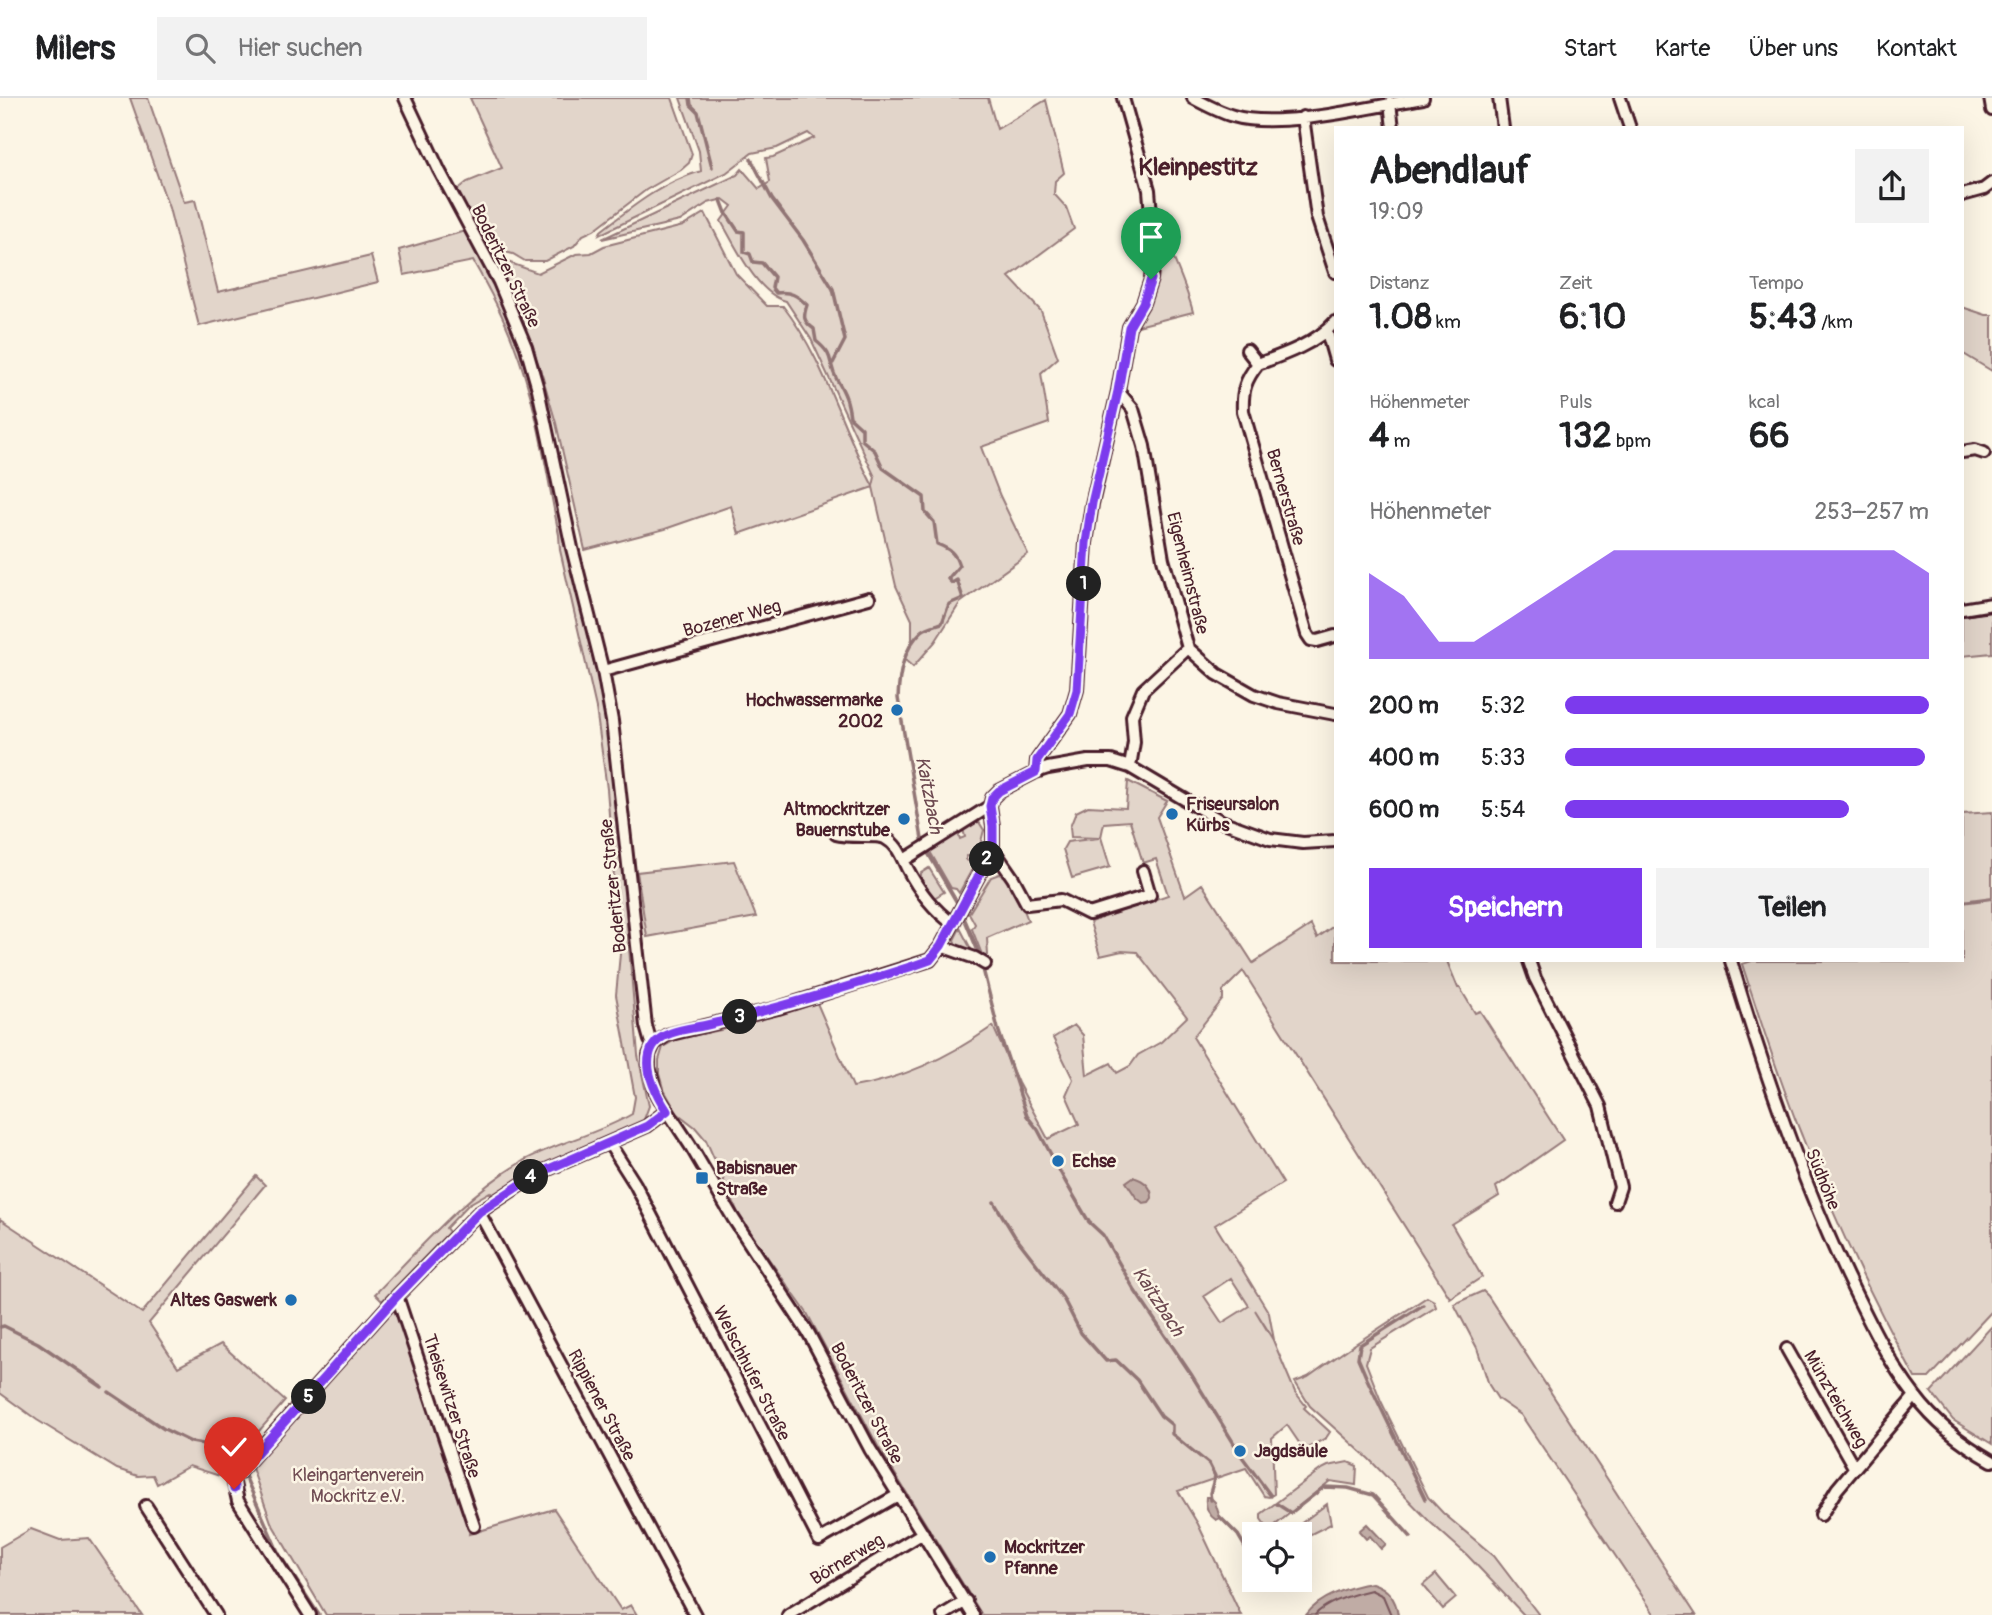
<!DOCTYPE html>
<html lang="de">
<head>
<meta charset="utf-8">
<style>
  body { margin:0; font-family:Pangolin,sans-serif; background:#f2f2f2; color:#202124; height:100vh; display:flex; flex-direction:column; font-size:26px; white-space:nowrap }
  * { box-sizing:border-box; margin:0 }
  p { font-size:23px; color:#757577 }
  .icon { flex:none; width:38px; height:38px; fill:none; stroke:currentColor; stroke-width:2; stroke-linecap:round; stroke-linejoin:round }
  .map { position:relative; flex:1; overflow:hidden }
  .drawer { position:absolute; left:1334px; top:28px; width:630px; height:836px; display:flex; flex-direction:column; background:#fff; border-radius:0px; box-shadow:0 7px 28px #0002 }
  .drawer>* { flex:none }
  .tools { position:absolute; left:1242px; top:1424px; display:grid; gap:14px }
  .tools a { display:grid; place-items:center; width:70px; height:70px; border-radius:0px; background:#fff; box-shadow:0 7px 28px #0002; font-size:35px }
  .pin { position:absolute; display:grid; place-items:center; width:60px; height:60px; color:#fff; margin:-72px -30px; border-radius:50% 50% 50% 0; rotate:-45deg; box-shadow:0 0 7px #0007 }
  .pin .icon { rotate:45deg }
  .km { position:absolute; width:35px; height:35px; margin:-18px; border-radius:50%; background:#222; color:#fff; font-size:19px; line-height:35px; text-align:center }
  .round { display:grid; place-items:center; flex:none; width:74px; height:74px; border-radius:0px; background:#f2f2f2 }
  .summary { display:flex; align-items:center; justify-content:space-between; height:119px; padding:0 35px }
  h1 { font-size:38px; font-weight:700; line-height:52px }
  .metrics { display:grid; grid-template-columns:repeat(3,1fr); gap:10px; height:119px; padding:7px 35px }
  .metrics div { display:grid; align-content:center }
  .metrics b { font-size:35px; font-weight:700 }
  .metrics small { font-size:19px; font-weight:400 }
  .metrics p { font-size:19px }
  .chart { height:196px; padding:14px 35px }
  .chart p { display:flex; justify-content:space-between }
  .chart svg { width:100%; height:126px; margin-top:7px; fill:#7c3aed; opacity:.7 }
  .button { display:flex; gap:14px; margin-top:auto; padding:14px 35px }
  .button a { flex:1; height:80px; border-radius:0px; background:#7c3aed; color:#fff; font-size:28px; font-weight:700; line-height:80px; text-align:center }
  .button a+a { background:#f2f2f2; color:#202124 }
  ul { padding:0 35px; list-style:none; font-size:23px }
  li { display:grid; grid-template-columns:112px 84px 1fr; align-items:center; height:52px }
  li i { height:18px; border-radius:9px; background:#7c3aed }
  header { display:flex; align-items:center; gap:42px; box-sizing:border-box; height:98px; padding:0 35px; background:#fff; border-bottom:2px solid #e0e0e0 }
  header strong { font-size:33px }
  nav { display:flex; gap:38px; margin-inline-start:auto; font-size:24px }
  .search { width:490px; height:63px; background:#f2f2f2; display:flex; align-items:center; gap:18px; box-sizing:border-box; padding:0 24px; border-radius:0px; color:#757577; font-size:26px }
  .map>svg:first-child { display:block }
  .green { fill:#e2d5ca; stroke:#967a7a; stroke-width:2; fill-rule:evenodd }
  .water { fill:#c0aca5; stroke:#917474; stroke-width:2 }
  .lines { fill:none; stroke-linecap:round; stroke-linejoin:round }
  .shore { stroke:#79575c; stroke-width:2 }
  .stream { stroke:#917474; stroke-width:3.5 }
  .minor-casing { stroke:#4a1f2b; stroke-width:16 }
  .minor { stroke:#fcf5e5; stroke-width:10 }
  .tram { stroke:#4a1f2b; stroke-width:2 }
  .route-casing { stroke:#fff; stroke-width:14 }
  .route { stroke:#7c3aed; stroke-width:9 }
  .poi-dot { fill:#1f6fb2; stroke:#fcf5e5; stroke-width:2.5 }
  .labels { text-anchor:middle; stroke-width:5; stroke-linejoin:round; paint-order:stroke }
  .street-label { font-size:18px; fill:#4a1f2b; stroke:#fcf5e5 }
  .poi-label { font-size:18px; font-weight:bold; fill:#4a1f2b; stroke:#fcf5e5; text-anchor:start }
  .park-label { font-size:18px; fill:#704c53; stroke:#fcf5e5 }
  .water-label { font-size:19px; font-style:italic; fill:#6d4950; stroke:#fcf5e5 }
  .district-label { font-size:24px; font-weight:bold; fill:#4a1f2b; stroke:#fcf5e5 }
</style>
</head>
<body>
<header>
<strong>Milers</strong>
<div class="search"><svg class="icon" aria-label="search" viewBox="0 0 24 24"><circle cx="10" cy="10" r="6"/><path d="M15 15l6 6"/></svg>Hier suchen</div>
<nav><a>Start</a><a>Karte</a><a>Über uns</a><a>Kontakt</a></nav>
</header>
<div class="map">
<svg width="1992" height="1517" viewBox="0 0 1992 1517">
  <rect width="100%" height="100%" fill="#fcf5e5"/>
  <filter id="ink" filterUnits="userSpaceOnUse"><feTurbulence type="fractalNoise" baseFrequency=".0143" numOctaves="2"/><feDisplacementMap in="SourceGraphic" scale="14" xChannelSelector="R" yChannelSelector="G"/><feConvolveMatrix kernelMatrix="1 2 1 2 8 2 1 2 1" color-interpolation-filters="sRGB"/></filter>
  <g filter="url(#ink)">
    <!-- green -->
    <path class="green" d="M130,0h18l36,104 11,-2 23,92 153,-36 7,26 -179,44 -30,-118z
      M470,0h202l20,56 -3,9 -8,7 -35,20 -52,40 -11,5 -9,11 -29,15h-20l-12,-7 -28,-7 -29,-56 11,-9 35,-14z
      M680,0h308l9,31 49,-29 18,73 -9,8 -1,13 12,13 8,22 -65,48 32,34 17,47 -17,15 8,50 -68,24 19,49 28,58 -68,49 -25,39 -22,25 -8,-7 7,-21v-19l-16,-34 -23,-99 -134,47 -8,-28 -66,23 -80,21 -29,-127 -16,-55 -32,-79 -16,-29h10l36,13 38,-19 15,-1 13,-7 79,-20 22,-13 31,61 31,32h16c42,54 58,121 90,180l2,-9 -64,-138 -25,-38c-29,-7 -51,-56 -65,-80l11,-15 -9,-7 -15,4 -28,18 -78,18 135,-64 5,-6 17,20 11,-7 -4,-24 7,-1 41,-19 -6,-5 -31,15 -25,5 -26,20 -127,62 2,-4c32,-25 60,-48 100,-60l-2,-20z
      M1155,113c11,34 29,66 38,101l-59,15 22,-46 2,-14z
      M465,133l38,72 24,65 70,303 17,98 24,286 11,51 -6,16c-51,22 -105,41 -150,73l-3,-3 -21,12 -23,24 3,4 -67,69 -7,-7c45,-46 91,-100 148,-133 35,-19 75,-27 109,-47l3,-17 -19,-102 4,-41 -13,-165 -11,-81 -36,-158 -1,-15c-13,-64 -22,-132 -46,-193 -11,-29 -25,-55 -40,-81l-69,14 -5,-25z
      M1962,209l24,8h6v56l-30,-18z
      M1992,511v44l-30,3v-43z
      M1128,683l39,20 -10,16 28,79 17,-12 51,79 58,-38 6,13 18,-13v36h112l11,27h2l15,25 5,-2 83,129 -67,47 3,9 -47,29 30,52 -32,21 -207,-327 -20,20v8l-30,38 90,146 -68,42 54,88 5,27 -19,-30 18,30 22,52 11,14 -2,2 26,24 -4,6 -22,12 -17,-25 -15,13 2,56 -5,3 -5,-1 -18,-28 -68,23 20,33 43,91h-259l-103,-167 -72,-135 -66,-93 -35,-80 -11,-13 -18,-14 -14,-25 -4,-14v-14l4,-13 14,-8 58,-12 82,-24 36,84c50,-8 99,-32 140,-61l25,57 30,56 31,-15 -13,-29 7,-16 -20,-41 21,-13 9,10 4,40 24,-12 6,10 13,-7 8,-11 23,-13 26,-25 -50,-65 -15,-1 -22,5 -10,-34 78,-27 -12,-36 -13,4 -13,-42 -26,2 -3,14 9,30 -38,11 -9,-29 4,-7 32,-4 -28,-1 -1,-10 6,-15 12,-6 38,2zM1231,1180l18,28 -27,17 -18,-27z
      M1992,714v85l-30,4v-87z
      M977,721l7,11 -7,27 -10,-1 -1,4 9,4 -16,29 -3,-4 -5,-1 -22,-38 28,-19 3,8 5,-2 -2,-8z
      M734,763l22,56 -109,20 -10,-65z
      M929,770l15,24 -10,6 -13,-18v-7z
      M999,776c17,7 22,30 29,46l-41,18 1,17 -5,2 -11,-28 3,-5 -6,-11 22,-36z
      M1992,801v412l-63,67h-14c-42,-78 -81,-158 -113,-242 -23,-56 -41,-114 -60,-172l10,-3h210v-58z
      M960,830l13,25 -16,-6 -3,-7z
      M256,1078l9,9 -116,138 29,44 43,-23 64,57 -65,75 -31,-10 -32,18 -4,-9 -15,1 -21,-7 -80,-49 -37,-27v-174l142,94z
      M1483,1193l5,5 208,319h-41l-134,-200 -23,-16 -9,-14 -12,-37 -23,-44z
      M1427,1199l7,4 2,6 -66,41 -4,15 15,38 47,96 15,16 51,43 45,59h-15l-57,-60 -37,-33 -61,-63 -59,-53 -15,-24 13,-5 41,-29z
      M398,1207l72,222 -1,7 85,-25 67,101 10,-5 6,10h-311l-55,-93 -20,-57z
      M1992,1228v118l-39,-24 -22,-28z
      M1348,1364l9,4 -1,19 -26,-4 -61,49 -8,-11v-5l59,-44 8,-4z
      M1327,1406l4,20 -24,12 -8,-11z
      M31,1431l29,11 29,-2 53,77h-142v-68z
      M1436,1476l20,24 -13,11 -20,-24z"/>
    <!-- water -->
    <path class="water" d="M1133,1079c10,3 19,9 19,21l-3,4 -6,1 -7,-6 -10,-15z
      M1206,1399h4l5,5 5,16 -4,2c-9,-6 -11,-14 -10,-23z
      M1367,1426l19,20 -5,5 -11,-13 -4,3 -7,-8z
      M1372,1485c16,5 24,15 26,32h-92c13,-18 44,-29 66,-32z"/>
    <g class="lines">
      <!-- shore -->
      <path class="shore" d="M1315,1517c11,-13 39,-21 56,-25l12,6 8,19"/>
      <!-- stream -->
      <path class="stream" d="M690,0l1,7 7,7 14,55
        M751,61l21,40 31,41 30,49 12,51 -12,23
        M721,102l5,13 12,18 6,1v20l6,2 3,8 9,1 12,14 -2,11 4,5c14,-2 21,2 31,12 -4,12 -4,16 7,24l2,12c20,16 11,21 21,39 8,13 11,21 13,37l12,11v12l13,11 8,17 41,29 1,15 9,10 3,22c12,5 18,8 22,22l-11,13 4,4 5,-3 6,18 -14,6 -7,19c-6,2 -15,4 -20,8 -19,17 -23,44 -24,67l24,141 6,14 31,53
        M962,815l19,45
        M982,867l16,64 29,87 11,14 27,51 24,41 14,13 32,56 56,83 52,84 28,38
        M994,1104l20,33 49,63 18,35 25,28 10,-1 21,20 24,36 11,9v9l37,30 6,12 -5,17 1,7
        M1423,1207l-63,40 -2,13 9,21 58,120
        M0,1229l4,-1 34,17 64,44
        M109,1294l55,37 27,13 23,4 22,19 9,11 34,78 40,61
        M1277,1406l14,9 33,-26 24,1 25,7 38,42
        M1219,1418l19,19 17,29
        M1268,1482l4,4"/>
      <!-- minor casing -->
      <g class="minor-casing">
        <path id="minor" d="M405,0l34,72 60,112 27,65 12,42 34,159 31,123 9,50 34,305 4,14 4,4
          M1193,0c13,7 26,14 40,18 46,14 140,-10 190,-18
          M1499,0l4,30
          M1620,0l10,30
          M1990,0l2,12
          M1390,5l3,25
          M1303,19l14,100 18,55
          M1962,97l22,-6 8,-6
          M1327,234l8,28
          M1247,252l11,14
          M1258,266c-13,16 -16,27 -15,47l64,223 4,6 6,1 18,-5
          M1258,266c25,-9 59,-21 77,-42
          M1118,293l15,18 11,37 19,113 25,89 29,26 37,21 24,8 57,11
          M1962,354l13,-2 9,3
          M1962,511l30,-5
          M603,573l266,-73
          M1130,669l4,-25 -2,-26 11,-26 45,-42
          M1036,674l1,-12 33,-46 7,-24 9,-147 6,-39 26,-113 11,-64 14,-24 8,-24 3,-29 -5,-60 -26,-92
          M836,736c13,4 41,0 49,4 13,7 16,18 22,30 11,21 27,42 45,55
          M993,751l20,29 14,26 34,-4 28,14 61,-19 -7,-24
          M904,762l86,-54
          M941,848l34,12 10,6
          M1529,863l6,17 65,128 20,81 -5,15
          M1731,863c32,108 68,213 116,315 20,41 40,84 68,120 21,28 47,48 77,65
          M609,1045l26,41 184,356 79,-45
          M479,1114l216,403
          M397,1198l77,230
          M1787,1251l67,118
          M146,1408l70,109
          M1821,1417l16,-26 78,-93
          M310,1517l-72,-114 -5,-22 164,-183 82,-84 58,-38 110,-48 20,-15
          M788,1517l135,-82
          M943,1517l23,-14
          M973,1517l-103,-166 -61,-115 -76,-116 -43,-73 -29,-44 -6,-11 -6,-23v-12l5,-11 13,-9 111,-27 152,-48 11,-14 52,-97v-23l-3,-20 2,-8 7,-7 37,-19 12,-4 40,-7h23l19,6 91,54 49,18 33,4 32,-2"/>
      </g>
      <!-- minor -->
      <use href="#minor" class="minor"/>
      <!-- tram -->
      <path class="tram" d="M1962,518l30,-4"/>
    </g>
  </g>
  <g class="lines" filter="url(#ink)">
    <!-- route casing -->
    <g class="route-casing">
      <path id="route" d="M234,1391l-1,-10 11,-12 153,-171 82,-84 58,-38 110,-48 20,-15c-11,-17 -26,-45 -14,-65 10,-16 37,-17 54,-21 70,-16 137,-37 206,-59l17,-6 11,-14 52,-97v-23l-3,-20 2,-8 7,-7 37,-19 1,-12 33,-46 7,-24 9,-147 6,-40 26,-112 11,-64 14,-24 8,-24"/>
    </g>
    <!-- route -->
    <use href="#route" class="route"/>
  </g>
  <!-- markers -->
  <g class="poi-dot">
    <circle cx="897" cy="612" r="7"/>
    <circle cx="1172" cy="716" r="7"/>
    <circle cx="904" cy="721" r="7"/>
    <circle cx="1058" cy="1063" r="7"/>
    <rect x="695" y="1073" width="14" height="14" rx="3.5"/>
    <circle cx="291" cy="1202" r="7"/>
    <circle cx="1240" cy="1353" r="7"/>
    <circle cx="990" cy="1459" r="7"/>
  </g>
  <g class="labels">
    <!-- street labels -->
    <g class="street-label">
      <text transform="translate(506 168) rotate(64)" y="6">Boderitzer Straße</text>
      <text transform="translate(1286 399) rotate(74)" y="6">Bernerstraße</text>
      <text transform="translate(1188 475) rotate(76)" y="6">Eigenheimstraße</text>
      <text transform="translate(732 520) rotate(-15)" y="6">Bozener Weg</text>
      <text transform="translate(613 788) rotate(-96)" y="6">Boderitzer Straße</text>
      <text transform="translate(1823 1081) rotate(68)" y="6">Südhöhe</text>
      <text transform="translate(752 1275) rotate(63)" y="6">Welschhufer Straße</text>
      <text transform="translate(1836 1301) rotate(60)" y="6">Münzteichweg</text>
      <text transform="translate(867 1305) rotate(62)" y="6">Boderitzer Straße</text>
      <text transform="translate(602 1307) rotate(62)" y="6">Rippiener Straße</text>
      <text transform="translate(452 1308) rotate(72)" y="6">Theisewitzer Straße</text>
      <text transform="translate(847 1461) rotate(-31)" y="6">Börnerweg</text>
    </g>
    <!-- poi labels -->
    <g class="poi-label">
      <text x="883" y="608" text-anchor="end">Hochwassermarke<tspan x="883" dy="21">2002</tspan></text>
      <text x="1186" y="712">Friseursalon<tspan x="1186" dy="21">Kürbs</tspan></text>
      <text x="890" y="717" text-anchor="end">Altmockritzer<tspan x="890" dy="21">Bauernstube</tspan></text>
      <text x="1072" y="1069">Echse</text>
      <text x="716" y="1076">Babisnauer<tspan x="716" dy="21">Straße</tspan></text>
      <text x="277" y="1208" text-anchor="end">Altes Gaswerk</text>
      <text x="1254" y="1359">Jagdsäule</text>
      <text x="1004" y="1455">Mockritzer<tspan x="1004" dy="21">Pfanne</tspan></text>
    </g>
    <!-- park labels -->
    <g class="park-label">
      <text x="358" y="1383">Kleingartenverein<tspan x="358" dy="21">Mockritz e.V.</tspan></text>
    </g>
    <!-- water labels -->
    <g class="water-label">
      <text transform="translate(930 697) rotate(79)" y="7">Kaitzbach</text>
      <text transform="translate(1159 1203) rotate(57)" y="7">Kaitzbach</text>
    </g>
    <!-- district labels -->
    <g class="district-label">
      <text x="1198" y="77">Kleinpestitz</text>
    </g>
  </g>
</svg>
<div class="tools">
<a><svg class="icon" aria-label="locate" viewBox="0 0 24 24"><circle cx="12" cy="12" r="6"/><path d="M12 2v4M12 18v4M2 12h4M18 12h4"/></svg></a>
</div>
<div class="pin" style="left:1151px;top:181px;background:#1e9e55"><svg class="icon" aria-label="arrive" viewBox="0 0 24 24"><path d="M6 21V4h12l-3 4 3 4H6"/></svg></div>
<div class="pin" style="left:234px;top:1391px;background:#d93025"><svg class="icon" aria-label="check" viewBox="0 0 24 24"><path d="M5 12l5 5 9-10"/></svg></div>
<b class="km" style="left:1084px;top:486px">1</b>
<b class="km" style="left:987px;top:761px">2</b>
<b class="km" style="left:740px;top:919px">3</b>
<b class="km" style="left:531px;top:1079px">4</b>
<b class="km" style="left:309px;top:1299px">5</b>
<section class="drawer">
<div class="summary"><div><h1>Abendlauf</h1><p>19:09</p></div><a class="round"><svg class="icon" aria-label="share" viewBox="0 0 24 24"><path d="M12 15V3M7 8l5-5 5 5M5 13v7h14v-7"/></svg></a></div>
<div class="metrics">
<div><p>Distanz</p><b>1.08<small> km</small></b></div>
<div><p>Zeit</p><b>6:10</b></div>
<div><p>Tempo</p><b>5:43<small> /km</small></b></div>
</div>
<div class="metrics">
<div><p>Höhenmeter</p><b>4<small> m</small></b></div>
<div><p>Puls</p><b>132<small> bpm</small></b></div>
<div><p>kcal</p><b>66</b></div>
</div>
<div class="chart"><p><span>Höhenmeter</span>253–257 m</p>
<svg viewBox="0 0 160 44" preserveAspectRatio="none"><path d="M0 44V14L10 22L20 38L30 38L40 30L50 22L60 14L70 6L80 6L90 6L100 6L110 6L120 6L130 6L140 6L150 6L160 14V44z"/></svg>
</div>
<ul>
<li><b>200 m</b>5:32<i style="width:100%"></i></li>
<li><b>400 m</b>5:33<i style="width:99%"></i></li>
<li><b>600 m</b>5:54<i style="width:78%"></i></li>
</ul>
<div class="button"><a>Speichern</a><a>Teilen</a></div>
</section>
</div>
</body>
</html>
